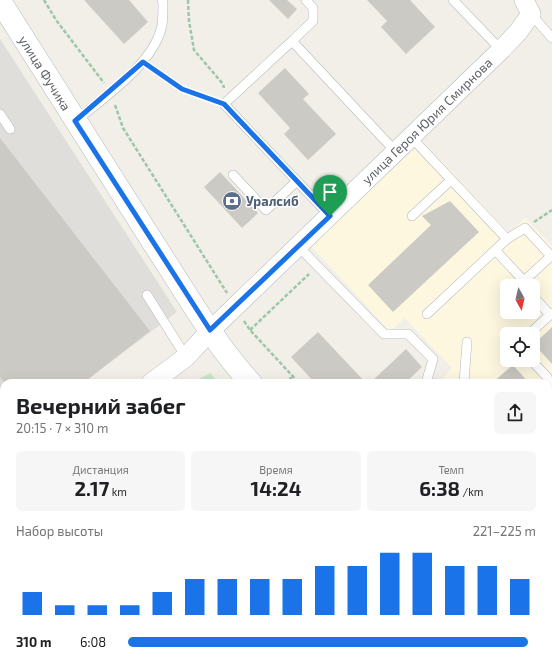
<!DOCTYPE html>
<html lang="ru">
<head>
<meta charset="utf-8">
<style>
  body { margin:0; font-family:"Exo 2",sans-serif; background:#f6f6f6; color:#202124; height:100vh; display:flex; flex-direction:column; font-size:15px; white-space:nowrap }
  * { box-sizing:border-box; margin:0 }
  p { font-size:13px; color:#757577 }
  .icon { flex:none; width:22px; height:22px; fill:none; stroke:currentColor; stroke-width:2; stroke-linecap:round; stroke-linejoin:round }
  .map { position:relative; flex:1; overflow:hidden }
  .side { position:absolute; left:0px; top:379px; width:552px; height:286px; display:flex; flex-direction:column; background:#fff; border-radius:12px 12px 0 0; box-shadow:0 4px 16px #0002 }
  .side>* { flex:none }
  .needle { width:26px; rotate:172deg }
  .tools { position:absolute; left:500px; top:279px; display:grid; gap:8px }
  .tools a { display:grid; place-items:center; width:40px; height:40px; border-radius:6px; background:#fff; box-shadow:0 4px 16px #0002; font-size:20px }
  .pin { position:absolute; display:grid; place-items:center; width:34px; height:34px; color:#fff; margin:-41px -17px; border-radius:50% 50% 50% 0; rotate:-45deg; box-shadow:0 0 4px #0007 }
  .pin .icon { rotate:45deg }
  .round { display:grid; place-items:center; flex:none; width:42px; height:42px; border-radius:6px; background:#f6f6f6 }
  .overview { display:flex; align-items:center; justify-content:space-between; height:68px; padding:0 16px }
  h1 { font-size:22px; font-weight:700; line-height:30px }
  .figures { display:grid; grid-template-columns:repeat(3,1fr); gap:6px; height:68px; padding:4px 16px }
  .figures div { display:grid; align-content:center; border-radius:6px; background:#f6f6f6; text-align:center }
  .figures b { font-size:20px; font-weight:700 }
  .figures small { font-size:11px; font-weight:400 }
  .figures p { font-size:11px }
  .chart { height:112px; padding:8px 16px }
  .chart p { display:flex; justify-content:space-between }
  .chart svg { width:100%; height:72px; margin-top:4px; stroke:#1a73e8; stroke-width:6 }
  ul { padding:0 16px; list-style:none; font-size:13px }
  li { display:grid; grid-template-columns:64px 48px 1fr; align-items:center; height:30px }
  li i { height:10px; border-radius:5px; background:#1a73e8 }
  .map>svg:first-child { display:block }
  .commercial { fill:#fef7e0; fill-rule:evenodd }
  .industrial { fill:#e0deda }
  .education { fill:#e1ded6 }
  .green { fill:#c5e8c5 }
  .building { fill:#cccac5 }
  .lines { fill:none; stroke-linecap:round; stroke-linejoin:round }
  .lane-casing { stroke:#b5b8bc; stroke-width:10 }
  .street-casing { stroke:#b5b8bc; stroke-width:20 }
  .secondary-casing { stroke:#b6babf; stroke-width:23 }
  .path { stroke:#9cc7a9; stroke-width:2.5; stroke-dasharray:4 2; stroke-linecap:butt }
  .lane { stroke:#fff; stroke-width:9 }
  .street { stroke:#fff; stroke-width:19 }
  .secondary { stroke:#fff; stroke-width:22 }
  .route-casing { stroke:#fff; stroke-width:8 }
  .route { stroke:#1a73e8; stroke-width:5 }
  .labels { text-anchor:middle; stroke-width:3; stroke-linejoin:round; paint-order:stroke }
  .street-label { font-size:13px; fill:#5f6368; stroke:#fff }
  .service-label { font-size:13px; font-weight:bold; fill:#4e5e75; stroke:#fff; text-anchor:start }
</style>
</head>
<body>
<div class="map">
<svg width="552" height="665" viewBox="0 0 552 665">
  <rect width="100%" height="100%" fill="#f1efe8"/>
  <!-- commercial -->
  <path class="commercial" d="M423,141l86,92 16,-15 27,28v210l-3,3 -1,-76h-105v-5l9,-10 -47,-50 -15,13 -79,-85zM507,286h26v26h-26zM507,334h26v26h-26z"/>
  <!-- industrial -->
  <path class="industrial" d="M0,39l177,273 -94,71h-79v62l-4,3z
    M134,661h129l-3,4h-122z"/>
  <!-- education -->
  <path class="education" d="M401,661h111l4,4h-119z"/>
  <!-- green -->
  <path class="green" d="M210,373l9,10h-27z"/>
  <!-- building -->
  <path class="building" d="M84,0h45l19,22 -24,22z
    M269,0h18l10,9 -9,10z
    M367,0h43l25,27 -29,27 -25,-27 6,-6z
    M285,68l24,26 -6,5 33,35 -28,26 -24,-26 6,-6 -32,-35z
    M0,138l150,193 -67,52h-78l-5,-6z
    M220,172l38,41 -16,15 -38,-41z
    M450,201l29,31 -86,80 -25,-27 63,-60 -9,-9z
    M552,327v37l-18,-20z
    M318,332l48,51h-51l-24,-26z
    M406,349l16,18 -17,16h-35z
    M513,365l16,18h-37z"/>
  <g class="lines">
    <!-- lane casing -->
    <g class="lane-casing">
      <path id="lane" d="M453,0l48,50
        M531,14l21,24
        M292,41l21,-20v-13l-7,-8
        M0,114l10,15
        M76,121c28,-24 79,-58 86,-96 1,-7 1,-15 1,-22l-1,-3
        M411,137l96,102
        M233,175l33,35 31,-29
        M330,216l-106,-112 68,-63 104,111
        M412,216l39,-36
        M298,246l86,88h24l25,25 -7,24
        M495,250l29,31 3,5
        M147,295l39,62
        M533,296l17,19
        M427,314l80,-75 18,-11 26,28 -27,25
        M529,334l23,-21
        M531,360l16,17 5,13
        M464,383l3,-41
        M0,426l4,5
        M548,440l4,-3
        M548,498l4,5
        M0,552l4,4
        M0,581l4,-3
        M548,621l4,-3
        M111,661l4,4
        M169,661l4,4
        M220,661l3,4
        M338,661l7,4
        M55,665l4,-4
        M328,665l4,-4
        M355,665l4,-4"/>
    </g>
    <!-- street casing -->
    <g class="street-casing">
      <path id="street" d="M151,383l35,-26 25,-27 290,-280 17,-18 13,-18 -7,-14
        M0,494l4,-3"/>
    </g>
    <!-- secondary casing -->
    <g class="secondary-casing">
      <path id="secondary" d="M0,1c51,81 102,162 154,243 31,47 59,98 97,139
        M519,661l4,4"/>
    </g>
    <!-- path -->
    <path class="path" d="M44,0l12,20 48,63
      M188,0l1,21 5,29 29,34 1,4
      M151,68l31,21 32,11
      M115,105l8,23 104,165
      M534,222l18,-12
      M244,321l6,9 49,53
      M250,330l59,-56
      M285,383l8,-7
      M494,661l4,4
      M543,661l4,4"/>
    <!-- lane -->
    <use href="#lane" class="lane"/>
    <!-- street -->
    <use href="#street" class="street"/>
    <!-- secondary -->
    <use href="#secondary" class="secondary"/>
  </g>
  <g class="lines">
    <!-- route casing -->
    <g class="route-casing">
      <path id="route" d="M143,62l39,27 42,15 106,112 -120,114 -135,-209z"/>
    </g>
    <!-- route -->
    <use href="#route" class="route"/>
  </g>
  <!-- icons -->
  <defs>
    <g id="bank-disc" transform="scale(1)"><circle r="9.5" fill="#5c6f8a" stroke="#fff"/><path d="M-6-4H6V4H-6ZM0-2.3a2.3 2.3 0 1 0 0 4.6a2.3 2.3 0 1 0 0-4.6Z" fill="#fff"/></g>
  </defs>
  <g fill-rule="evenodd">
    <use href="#bank-disc" x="232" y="201"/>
  </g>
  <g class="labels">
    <!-- street labels -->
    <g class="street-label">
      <text transform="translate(45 73) rotate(58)" y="5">улица Фучика</text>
      <text transform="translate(427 121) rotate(-44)" y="5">улица Героя Юрия Смирнова</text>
    </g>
    <!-- service labels -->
    <g class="service-label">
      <text x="246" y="206">Уралсиб</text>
    </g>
  </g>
</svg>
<div class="tools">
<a><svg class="needle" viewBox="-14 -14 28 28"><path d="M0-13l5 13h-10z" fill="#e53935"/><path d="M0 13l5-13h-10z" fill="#757577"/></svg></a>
<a><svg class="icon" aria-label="locate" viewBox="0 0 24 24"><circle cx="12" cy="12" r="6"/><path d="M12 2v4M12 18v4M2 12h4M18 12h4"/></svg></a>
</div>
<div class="pin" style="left:330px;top:216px;background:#1e9e55"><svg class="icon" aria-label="arrive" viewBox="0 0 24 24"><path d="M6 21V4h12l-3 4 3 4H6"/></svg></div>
<section class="side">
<div class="overview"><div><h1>Вечерний забег</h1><p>20:15 · 7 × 310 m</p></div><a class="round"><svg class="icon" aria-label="share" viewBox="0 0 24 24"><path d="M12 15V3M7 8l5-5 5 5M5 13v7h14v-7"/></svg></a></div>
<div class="figures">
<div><p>Дистанция</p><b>2.17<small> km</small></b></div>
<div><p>Время</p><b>14:24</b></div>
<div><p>Темп</p><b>6:38<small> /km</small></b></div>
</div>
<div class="chart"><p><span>Набор высоты</span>221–225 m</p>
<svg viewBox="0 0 160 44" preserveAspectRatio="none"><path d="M5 44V30M15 44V38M25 44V38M35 44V38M45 44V30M55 44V22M65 44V22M75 44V22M85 44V22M95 44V14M105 44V14M115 44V6M125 44V6M135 44V14M145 44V14M155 44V22"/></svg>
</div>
<ul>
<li><b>310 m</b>6:08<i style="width:98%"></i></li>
</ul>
</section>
</div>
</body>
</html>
